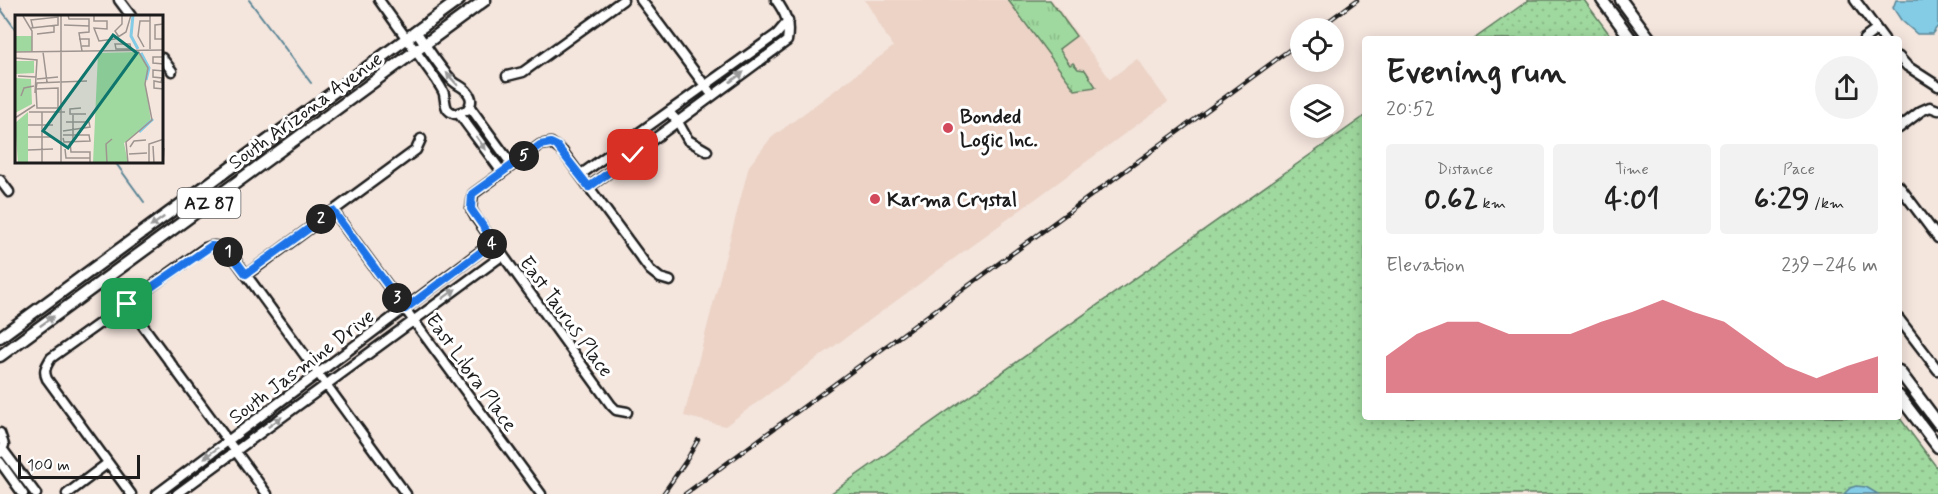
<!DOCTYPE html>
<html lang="en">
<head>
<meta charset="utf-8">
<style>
  body { margin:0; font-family:Mynerve,sans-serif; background:#f2f2f2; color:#222; height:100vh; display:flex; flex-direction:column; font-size:22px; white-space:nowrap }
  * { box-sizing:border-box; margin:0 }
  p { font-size:20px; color:#767676 }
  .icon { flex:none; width:33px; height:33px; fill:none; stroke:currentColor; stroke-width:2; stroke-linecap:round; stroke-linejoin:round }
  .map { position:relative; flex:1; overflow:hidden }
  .drawer { position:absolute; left:1362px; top:36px; width:540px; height:384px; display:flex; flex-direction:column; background:#fff; border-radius:6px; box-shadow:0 3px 15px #0003 }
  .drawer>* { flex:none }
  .buttons { position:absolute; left:1290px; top:18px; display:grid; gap:12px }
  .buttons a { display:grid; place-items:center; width:54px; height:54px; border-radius:50%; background:#fff; box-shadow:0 3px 15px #0003; font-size:30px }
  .scale { position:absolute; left:18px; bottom:15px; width:122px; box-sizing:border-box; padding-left:6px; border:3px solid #1c1c1c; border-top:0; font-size:16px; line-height:21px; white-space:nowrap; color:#1c1c1c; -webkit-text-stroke:4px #fff; paint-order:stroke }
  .pin { position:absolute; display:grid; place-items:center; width:51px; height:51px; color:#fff; margin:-26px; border-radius:12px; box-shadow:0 3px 9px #0006 }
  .km { position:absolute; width:30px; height:30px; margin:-15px; border-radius:50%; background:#222; color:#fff; font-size:16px; line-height:30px; text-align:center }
  .round { display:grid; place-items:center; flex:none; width:63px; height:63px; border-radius:32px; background:#f2f2f2 }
  .overview { display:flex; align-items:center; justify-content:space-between; height:102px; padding:0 24px }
  h1 { font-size:33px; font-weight:700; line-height:45px }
  .figures { display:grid; grid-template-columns:repeat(3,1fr); gap:9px; height:102px; padding:6px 24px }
  .figures div { display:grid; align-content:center; border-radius:6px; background:#f2f2f2; text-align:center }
  .figures b { font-size:30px; font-weight:700 }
  .figures small { font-size:16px; font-weight:400 }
  .figures p { font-size:16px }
  .chart { height:168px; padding:12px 24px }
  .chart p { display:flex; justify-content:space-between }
  .chart svg { width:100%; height:108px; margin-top:6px; fill:#d1495b; opacity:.7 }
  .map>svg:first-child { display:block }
  .built { fill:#ecd3c6 }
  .grass { fill:url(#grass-dots); stroke:#5e7a5e; stroke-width:1.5 }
  .park { fill:url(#park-tufts); stroke:#5e7a5e; stroke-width:1.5 }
  .water { fill:#84cbe5; stroke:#5a8595; stroke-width:1.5 }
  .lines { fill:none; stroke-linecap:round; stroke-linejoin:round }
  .stream { stroke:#5a8595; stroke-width:2 }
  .minor-casing { stroke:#1c1c1c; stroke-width:13 }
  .major-casing { stroke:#1c1c1c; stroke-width:15 }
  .minor { stroke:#fff; stroke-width:8 }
  .major { stroke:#fff; stroke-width:10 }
  .rail-casing { stroke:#1c1c1c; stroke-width:4.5 }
  .rail { stroke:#fff; stroke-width:2; stroke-dasharray:7; stroke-linecap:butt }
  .oneway { fill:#999 }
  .route-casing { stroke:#fff; stroke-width:12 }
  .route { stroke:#1a73e8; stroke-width:8 }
  .poi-dot { fill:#d1495b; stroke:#fff; stroke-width:2 }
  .labels { text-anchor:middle; stroke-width:6; stroke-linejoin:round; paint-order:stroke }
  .shield { fill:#fff; stroke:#606060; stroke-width:1.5 }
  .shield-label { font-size:18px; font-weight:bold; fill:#1c1c1c }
  .street-label { font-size:20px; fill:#1c1c1c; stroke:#fff }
  .poi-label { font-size:20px; font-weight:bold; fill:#1c1c1c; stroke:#fff; text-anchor:start }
  .inset-river { fill:none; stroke:#84cbe5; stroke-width:3 }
  .inset-road { fill:none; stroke:#9e9590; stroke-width:1.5 }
  .view { fill:#0f766e; fill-opacity:0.15; stroke:#0f766e; stroke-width:3 }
  .inset-edge { fill:none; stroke:#1c1c1c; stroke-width:3 }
</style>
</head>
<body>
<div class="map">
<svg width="1938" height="494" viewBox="0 0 1938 494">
  <defs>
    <pattern id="grass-dots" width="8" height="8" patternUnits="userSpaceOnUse" patternTransform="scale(1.5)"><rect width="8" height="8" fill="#a0d99f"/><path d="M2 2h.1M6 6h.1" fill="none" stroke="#89ba88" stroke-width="1.8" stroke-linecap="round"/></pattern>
    <pattern id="park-tufts" width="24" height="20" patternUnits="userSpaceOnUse" patternTransform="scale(1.5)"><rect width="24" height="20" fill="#a0d99f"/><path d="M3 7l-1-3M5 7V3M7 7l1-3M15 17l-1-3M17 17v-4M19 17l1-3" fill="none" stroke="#89ba88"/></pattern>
  </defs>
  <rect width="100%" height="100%" fill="#f4e5dd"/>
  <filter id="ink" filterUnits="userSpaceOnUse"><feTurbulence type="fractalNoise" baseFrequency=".0167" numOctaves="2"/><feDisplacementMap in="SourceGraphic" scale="12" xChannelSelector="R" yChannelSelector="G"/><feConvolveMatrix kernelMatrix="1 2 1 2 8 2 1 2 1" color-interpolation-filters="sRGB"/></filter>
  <g filter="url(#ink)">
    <!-- built -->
    <path class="built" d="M865,0h187l58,79 27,-20 31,43 -443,324 -41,-10 65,-250 22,-28 122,-91z"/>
    <!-- grass -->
    <path class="grass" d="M1529,0h55l29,39h-139z
      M1365,116v301h534l39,52v25h-1108z"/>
    <!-- park -->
    <path class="park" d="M1008,0h42l26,36 -17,13 11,16 3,-2 5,6 7,1 11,17 -21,3z"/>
    <!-- water -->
    <path class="water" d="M1896,0h42v26l-6,8h-15l-16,-14 -8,-12z
      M1856,486l10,1 12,7h-34l6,-6z"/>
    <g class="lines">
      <!-- stream -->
      <path class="stream" d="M249,0l62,83
        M0,8l16,22
        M115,162l29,40"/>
      <!-- minor casing -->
      <g class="minor-casing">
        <path id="minor" d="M119,0l12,16
          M379,0l58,81c2,4 6,9 7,13 2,10 0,16 11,20l12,-4c4,-5 6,-11 1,-17 -4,-7 -13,-8 -18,-15 -13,-14 -23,-31 -34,-47
          M641,0l68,91
          M1855,0l29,39
          M1864,39l12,-9
          M1899,57l8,9 31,20
          M162,58l10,13
          M507,76l16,-4 100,-72
          M470,107l42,58
          M669,112l9,10 10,18 19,11
          M459,114l43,58
          M1899,128l22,-17 9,-4 8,3
          M580,175l197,-141 11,-13
          M0,180l9,12
          M1899,186l39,52
          M589,187l198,-146c3,-18 -1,-27 -11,-41
          M333,211l208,283
          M246,275l170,-125 5,-11
          M127,304l140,190
          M1899,319l39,51
          M627,412l-11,-2 -5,-5 -135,-187 -5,-9 2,-15 67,-49 11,-2 12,9 87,118 10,8 10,3
          M0,433l4,12 -4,8
          M3,450l33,44
          M0,462l23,32
          M67,494l41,-31
          M131,494l-84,-115c-4,-8 -1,-13 4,-21l154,-110c13,-5 20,0 29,10l172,236
          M157,494l336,-252
          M177,494l326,-239"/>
      </g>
      <!-- major casing -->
      <g class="major-casing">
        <path id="major" d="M1602,0l29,39
          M1621,0l29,39
          M0,337l459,-337
          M0,356l485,-356
          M1899,371l39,52
          M1899,396l39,51"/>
      </g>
      <!-- minor -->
      <use href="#minor" class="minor"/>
      <!-- major -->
      <use href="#major" class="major"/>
      <!-- rail casing -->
      <g class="rail-casing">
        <path id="rail" d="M1319,28l38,-28
          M663,494l23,-33 12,-21
          M685,494l615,-452"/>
      </g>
      <!-- rail -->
      <use href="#rail" class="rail"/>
    </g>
    <!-- one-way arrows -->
    <defs><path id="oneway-solid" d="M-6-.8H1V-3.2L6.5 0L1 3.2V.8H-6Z" transform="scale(1.5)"/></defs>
    <g class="oneway">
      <use href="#oneway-solid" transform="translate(737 77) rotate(-36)"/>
      <use href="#oneway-solid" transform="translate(452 79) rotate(-132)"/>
      <use href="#oneway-solid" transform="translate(481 143) rotate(54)"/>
      <use href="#oneway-solid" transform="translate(157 222) rotate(144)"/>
      <use href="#oneway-solid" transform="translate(449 294) rotate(-36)"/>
      <use href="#oneway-solid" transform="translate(47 321) rotate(-36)"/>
      <use href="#oneway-solid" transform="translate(275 422) rotate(-36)"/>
      <use href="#oneway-solid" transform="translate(211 453) rotate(143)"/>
    </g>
  </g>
  <g class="lines" filter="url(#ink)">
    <!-- route casing -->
    <g class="route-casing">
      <path id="route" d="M127,304l84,-58c17,-1 25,16 35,28l87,-63 72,98 89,-67 -23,-33 1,-15 68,-49 11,-2 6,3 32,41 44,-32"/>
    </g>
    <!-- route -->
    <use href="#route" class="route"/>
  </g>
  <!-- markers -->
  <g class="poi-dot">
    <circle cx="948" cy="128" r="6"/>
    <circle cx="875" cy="199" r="6"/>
  </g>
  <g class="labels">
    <!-- shield labels -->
    <rect class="shield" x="177.5" y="188" width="63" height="30" rx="4.5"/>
    <g class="shield-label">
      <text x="209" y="209">AZ 87</text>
    </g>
    <!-- street labels -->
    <g class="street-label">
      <text transform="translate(305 110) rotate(-36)" y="7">South Arizona Avenue</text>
      <text transform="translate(567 316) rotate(54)" y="7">East Taurus Place</text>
      <text transform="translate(301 366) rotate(-37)" y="7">South Jasmine Drive</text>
      <text transform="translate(472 372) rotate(54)" y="7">East Libra Place</text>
    </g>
    <!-- poi labels -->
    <g class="poi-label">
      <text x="960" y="123">Bonded<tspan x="960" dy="23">Logic Inc.</tspan></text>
      <text x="887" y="206">Karma Crystal</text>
    </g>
  </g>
  <!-- overview -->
  <g transform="translate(15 15)">
    <rect width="148" height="148" fill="#f4e5dd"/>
    <path d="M123,37l10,16 -3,12 6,42 -27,21 4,20h-35l5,-110zM0,46h19v12l-19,1zM0,63l16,1 1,25 -17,9zM13,97v51h-10l-3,-40z" fill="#a0d99f"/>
    <path d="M0,21h17v15l-17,1z" fill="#a0d99f"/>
    <path class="inset-river" d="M118,0l-2,21 7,13M126,38l8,15 -3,12M124,117l14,-13"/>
    <path class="inset-road" d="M46,0v148M53,0l1,4h20v13l-10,1 3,18M79,0v6h13v8l-13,-1 5,13 16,-2 11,-7 5,-17M135,0v34M8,1l9,15v20M149,9l-9,1v14h9M49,10l25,1M16,13l27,-3v-8l-27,3 2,8M22,19l17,-2v-7M104,22l-4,-6 7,-7v-8M64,24h10v7h-7M100,29h15l1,5h-15zM129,32l-6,-11 2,-15h10M0,37l149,-2M28,37l4,30M149,42h-11v6l11,1M0,43l22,2 -2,33M3,61l18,1M22,64l21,-2M46,67l26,-1M146,67l1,-4 -9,-1v-7l11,1M149,68l-10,-2v7l10,1M21,74l22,-1v20h-21l-1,-19 1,-6 23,-1M6,81l3,-8 10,-2M66,93l-11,1v5h16M14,97h36M58,100v27M0,103l20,-13M13,110h25M48,116l27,-4 -1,-5h-23M13,122h25M48,123l1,4 26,-1 -1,-6h-26M55,127l1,10h19v11M138,131l1,17h9l1,-15M115,132l4,-6 12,-1M50,134l1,9h24M13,135l25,-1M114,139l18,-1M22,148h5v-51M92,148l-1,-19 6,-5M113,148l-2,-21 26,-22 -7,-36 3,-16 -10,-17M134,148v-19l15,-5"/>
    <path class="view" d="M98,20l24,18 -69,95 -25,-17z"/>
    <rect width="148" height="148" class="inset-edge"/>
  </g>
</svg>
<div class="buttons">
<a><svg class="icon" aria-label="locate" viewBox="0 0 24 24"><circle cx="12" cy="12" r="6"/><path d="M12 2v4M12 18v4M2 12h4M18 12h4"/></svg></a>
<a><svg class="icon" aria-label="layers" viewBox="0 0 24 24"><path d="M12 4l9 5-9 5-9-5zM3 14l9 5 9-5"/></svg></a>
</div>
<div class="scale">100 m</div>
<div class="pin" style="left:127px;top:304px;background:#1e9e55"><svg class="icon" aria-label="arrive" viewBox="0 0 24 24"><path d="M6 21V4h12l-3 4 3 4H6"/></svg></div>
<div class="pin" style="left:633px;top:155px;background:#d93025"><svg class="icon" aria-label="check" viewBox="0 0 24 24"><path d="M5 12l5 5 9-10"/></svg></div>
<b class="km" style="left:228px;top:252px">1</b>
<b class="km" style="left:321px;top:219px">2</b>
<b class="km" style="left:397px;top:298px">3</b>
<b class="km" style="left:492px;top:244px">4</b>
<b class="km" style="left:524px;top:156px">5</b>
<section class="drawer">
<div class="overview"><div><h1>Evening run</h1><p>20:52</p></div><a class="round"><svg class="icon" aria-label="share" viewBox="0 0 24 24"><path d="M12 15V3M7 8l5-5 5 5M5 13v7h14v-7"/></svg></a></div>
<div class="figures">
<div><p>Distance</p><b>0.62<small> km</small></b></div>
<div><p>Time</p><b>4:01</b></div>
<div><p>Pace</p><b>6:29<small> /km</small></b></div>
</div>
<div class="chart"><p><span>Elevation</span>239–246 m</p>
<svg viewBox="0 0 160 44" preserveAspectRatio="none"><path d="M0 44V29L10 20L20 15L30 15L40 20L50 20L60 20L70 15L80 11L90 6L100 11L110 15L120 24L130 33L140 38L150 33L160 29V44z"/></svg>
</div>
</section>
</div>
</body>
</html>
